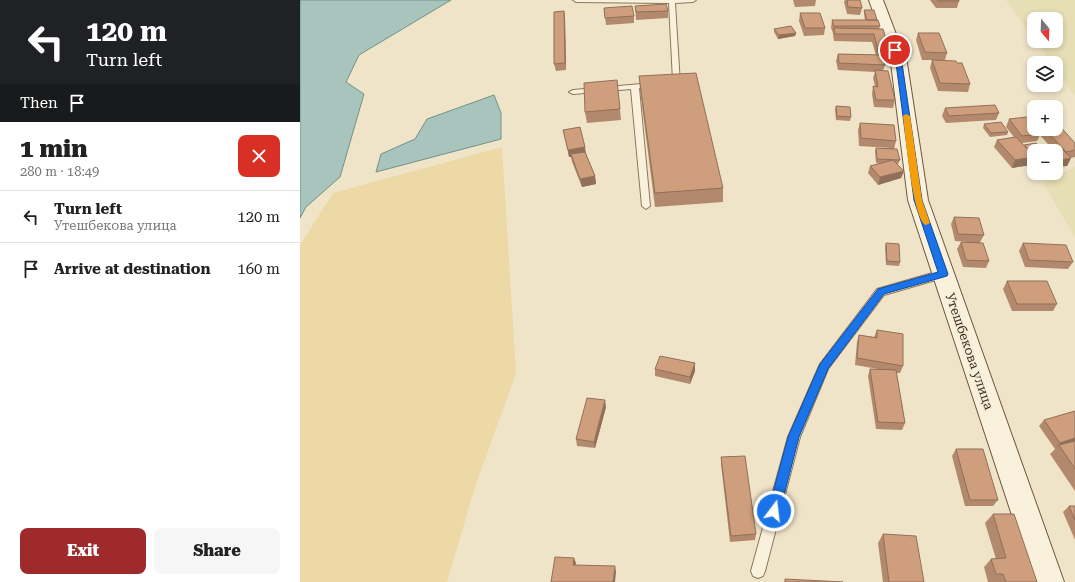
<!DOCTYPE html>
<meta charset="utf-8">
<style>
body{margin:0;font-family:"Roboto Serif",serif;background:#f6f6f6;color:#222;height:100vh;display:flex;flex-direction:column;font-size:15px;white-space:nowrap}
*{box-sizing:border-box;margin:0}
p{font-size:13px;color:#767676}
.icon{flex:none;width:22px;height:22px;fill:none;stroke:currentColor;stroke-width:2;stroke-linecap:round;stroke-linejoin:round}
.map{position:relative;flex:1;overflow:hidden}
.side{display:flex;flex-direction:column;background:#fff;width:300px}
.side>*{flex:none}
.banner{background:#202124;color:#fff;overflow:hidden}
.needle{width:26px;rotate:161deg}
.controls{position:absolute;left:727px;top:12px;display:grid;gap:8px}
.controls a{display:grid;place-items:center;width:36px;height:36px;border-radius:8px;background:#fff;box-shadow:0 2px 6px #0003;font-size:20px}
.pin{position:absolute;display:grid;place-items:center;width:34px;height:34px;color:#fff;margin:-17px;border:2px solid #fff;border-radius:50%;box-shadow:0 1px 4px #0007}
.me{position:absolute;width:44px;margin:-22px;rotate:15deg;stroke-linejoin:round;filter:drop-shadow(0 0 3px #0008)}
.turn{display:flex;align-items:center;gap:14px;height:84px;padding:0 20px;font-size:18px}
.turn .icon{width:52px;height:52px;stroke-width:2.5}
.turn b{display:block;font-size:28px;line-height:34px}
.then{display:flex;align-items:center;height:38px;padding:0 20px;background:#0003;gap:8px;font-size:15px}
.round{display:grid;place-items:center;flex:none;width:42px;height:42px;border-radius:8px;background:#f6f6f6}
.overview{display:flex;align-items:center;justify-content:space-between;height:68px;padding:0 20px}
h1{font-size:24px;font-weight:800;line-height:30px}
.button{display:flex;gap:8px;margin-top:auto;padding:8px 20px}
.button a{flex:1;height:46px;border-radius:8px;background:#9e2a2b;color:#fff;font-size:16px;font-weight:800;line-height:46px;text-align:center}
.button a+a{background:#f6f6f6;color:#222}
ul{padding:0;list-style:none}
li{display:flex;align-items:center;gap:12px;height:52px;padding:0 20px;border-top:1px solid #e0e0e0}
li div{flex:1}
li b{display:block;font-size:15px}
li em{font-style:normal}
main{display:flex;flex:1;min-height:0}
.map>svg:first-child{display:block}
.farmland{fill:#e6deb5}
.sand{fill:#ecd9a5}
.water{fill:#a9c4bc;stroke:#6f938a}
.lines{fill:none;stroke-linecap:round;stroke-linejoin:round}
.lane-casing{stroke:#8d765c;stroke-width:2}
.secondary-casing{stroke:#6f573f;stroke-width:2}
.lane{fill:#faf1dc;fill-rule:evenodd}
.secondary{fill:#faf1dc;fill-rule:evenodd}
.wall{fill:#b2896c}
.shaded-wall{fill:#916f58}
.building{fill:#cf9f7d;stroke:#916f58}
.route{fill:#1a73e8;stroke:#114b97}
.slow{fill:#f59e0b}
.labels{text-anchor:middle;stroke-width:4;stroke-linejoin:round;paint-order:stroke}
.street-label{font-size:13px;fill:#3d2e20;stroke:#f7eed8}
</style>
<main>
<section class="side">
<div class="banner">
<div class="turn"><svg class="icon" aria-label="left" viewBox="0 0 24 24"><path d="M17 20v-9H6M10 6l-5 5 5 5"/></svg><div><b>120 m</b>Turn left</div></div>
<div class="then">Then<svg class="icon" aria-label="arrive" viewBox="0 0 24 24"><path d="M6 21V4h12l-3 4 3 4H6"/></svg></div>
</div>
<div class="overview"><div><h1>1 min</h1><p>280 m · 18:49</p></div><a class="round" style="background:#d93025;color:#fff"><svg class="icon" aria-label="close" viewBox="0 0 24 24"><path d="M6 6l12 12M18 6L6 18"/></svg></a></div>
<ul>
<li><svg class="icon" aria-label="left" viewBox="0 0 24 24"><path d="M17 20v-9H6M10 6l-5 5 5 5"/></svg><div><b>Turn left</b><p>Утешбекова улица</p></div><em>120 m</em></li>
<li><svg class="icon" aria-label="arrive" viewBox="0 0 24 24"><path d="M6 21V4h12l-3 4 3 4H6"/></svg><div><b>Arrive at destination</b></div><em>160 m</em></li>
</ul>
<div class="button"><a>Exit</a><a>Share</a></div>
</section>
<div class="map">
<svg width="775" height="582" viewBox="0 0 775 582">
<rect width="100%" height="100%" fill="#f0e4c8"/>
<path class="farmland" d="M706,0H775V96L756,70V63H751L736,41H756V19H734V39Z
M775,167V237L743,183Z"/>
<path class="sand" d="M202,147L216,373L175,487L147,582H0V245L33,193Z"/>
<path class="water" d="M0,0H151L59,55L46,82L64,94L40,177L6,207L0,218Z
M194,95L201,113V139L76,172L81,154L115,139L127,119Z"/>
<g class="lines">
<g class="lane-casing">
<path id="lane" d="M273,0H396L393,2L375,3L380,84L373,85L369,83L373,81L369,3L276,2Z
M353,83L357,85L356,87L339,88L350,206L346,209L342,206L331,89L273,94L269,92L273,90Z
M643,270L646,271L648,274L646,277L584,295L528,369L500,437L465,571L463,576L458,578L453,576L451,571L488,437L520,364L577,289Z"/>
</g>
<g class="secondary-casing">
<path id="secondary" d="M569,0H583L607,63L628,200L764,582H734L608,200L591,63Z"/>
</g>
<use href="#lane" class="lane"/>
<use href="#secondary" class="secondary"/>
</g>
<path class="wall" d="M493,0H516L515,6L495,7Z
M545,0H560L562,8L560,15L547,14L544,2Z
M630,0H659V1L657,8H636Z
M335,6L368,11V18L336,20Z
M304,8L334,16V23L306,25Z
M564,10L580,26L579,29L590,51L588,59H583L585,65L583,71L595,100L593,108L574,107L572,94L573,86H575L573,78L575,72L538,70L536,61L538,54L576,55L572,42L534,41L533,35V33L531,28L532,20H565L564,14Z
M264,11L265,18L266,70L256,71L254,64Z
M500,13L525,28L524,35L504,36L499,21Z
M474,29L496,33L495,36L478,39L474,32Z
M618,33L647,53L645,60H622L616,40Z
M632,60L657,63L670,84L668,92L638,91L630,68Z
M339,76L423,188V202L355,207L340,90Z
M317,80L321,120L287,123L285,112Z
M536,106L551,117L550,121L536,120L535,110Z
M645,108L699,113L696,120L646,123L642,116Z
M709,119L739,131L740,129H756L775,143V157L771,158L767,166L740,135L737,141L722,143L724,146V145L734,151V166L731,163V165L712,168L694,147L697,140L714,137L706,127Z
M560,123L596,141L594,149L600,160L598,164H597L604,171L601,178L578,185L568,173L570,166L581,163H576L575,151L576,148H591L559,146L558,130Z
M684,124L708,132L707,135L690,137L683,128Z
M263,130L286,154L295,176L296,184L282,187L272,162L271,157H269Z
M654,217L684,235L680,242L689,261L686,268L663,267L657,249L661,242H669L655,241L651,224Z
M586,243L600,262L599,266L586,265L585,247Z
M723,243L773,262L768,269L725,267L719,251Z
M707,281L757,304L753,311H712L703,289Z
M577,330L603,366L600,373H596L605,423L602,430L576,429L568,376L570,369H578L555,365L557,342L559,335L574,337Z
M355,369L395,371L390,384L355,376Z
M306,407L295,448L277,446L276,439Z
M775,411V491L750,454L755,449L739,426L744,420Z
M656,449L698,500L693,506H665L652,456Z
M421,457L456,534L455,540L430,542L421,464Z
M769,506H775V540L763,512Z
M693,514L737,582H688L684,567L691,559H696L685,523Z
M583,534L624,582H583L578,543Z"/>
<path class="shaded-wall" d="M264,11L265,18L266,70L265,63Z
M496,33L495,36L478,39L479,35Z
M285,147L286,154H271V157H269L268,150Z
M734,157L731,165L712,168L715,160Z
M771,158L767,166L756,167V161Z
M604,171L601,178L578,185L580,177Z
M295,176L296,184L282,187L280,179Z
M395,363V371L390,384V377Z
M305,400L306,407L295,448L294,442Z
M775,438V443L759,445L755,449L760,443Z
M274,558L276,563L275,571L273,565Z
M315,566L316,572L315,582H313Z"/>
<path class="building" d="M547,0H560L562,8L548,7Z
M637,0H659V1H638Z
M366,4L368,11L336,12L335,6Z
M332,6L334,16L305,18L304,8Z
M564,10H574L577,20H567Z
M264,11L265,63L254,64V12Z
M500,13H520L525,28H505Z
M532,20H578L580,26H534Z
M491,26L496,33L479,35L474,29Z
M534,28L583,29L590,51H578L574,34H535Z
M618,33H639L647,53L625,52Z
M538,54L583,55L585,65L539,63Z
M632,60L656,61L657,63H662L670,84L640,83Z
M575,70L588,71L595,100H576L573,86L578,87Z
M396,73L423,188L355,193L339,76Z
M317,80L320,109L285,112L284,83Z
M695,105L699,113L649,116L645,108Z
M536,106L550,107L551,117L537,116Z
M727,117L734,125V129H737L741,134L722,136L709,119Z
M701,122L708,132L691,133L684,124Z
M560,123L594,125L596,141L561,138Z
M756,123H757L775,143V150L766,152L745,129H756Z
M280,127L285,147L268,150L263,130Z
M716,137L734,156V157L715,160L697,140Z
M736,143L744,151H734V155L724,145Z
M576,148L597,149L600,160L577,159Z
M763,150L771,158L756,161V151Z
M285,152L295,176L280,179L271,154Z
M593,160L604,171L580,177L570,166Z
M654,217L679,218L684,235L658,234Z
M661,242L683,243L689,261L666,260Z
M586,243L599,244L600,262L587,261Z
M723,243L766,245L773,262L729,260Z
M707,281H747L757,304H717Z
M577,330L603,334V366L557,358L559,335L577,338Z
M360,356L395,363L390,377L355,369Z
M570,369L596,370L605,423L578,422Z
M287,398L305,400L294,442L276,439Z
M775,411V438L760,443L744,420Z
M775,441V469L759,445Z
M656,449H683L698,500H670Z
M445,456L456,534L431,536L421,457Z
M769,506H775V520Z
M693,514H714L737,582H706L703,574H696L691,559L706,558Z
M583,534L616,536L624,582H589Z
M255,557L274,558L273,565L315,566L313,582H251Z
M485,579L543,582H485Z"/>
<path class="route" d="M592,49H597L602,63L622,200L648,274L647,276L584,294L528,369L499,437L480,511L478,515L474,517L470,515L468,511L488,437L520,364L578,289L638,272L614,200L596,63L591,50Z"/>
<path class="slow" d="M606,114L610,116L622,200L630,223L626,225C613,221 605,132 603,116Z"/>
<g class="labels">
<g class="street-label">
<text transform="translate(670 351) rotate(71)" y="5">Утешбекова улица</text>
</g>
</g>
</svg>
<div class="controls">
<a><svg class="needle" viewBox="-14 -14 28 28"><path d="M0-13l5 13h-10z" fill="#e53935"/><path d="M0 13l5-13h-10z" fill="#767676"/></svg></a>
<a><svg class="icon" aria-label="layers" viewBox="0 0 24 24"><path d="M12 4l9 5-9 5-9-5zM3 14l9 5 9-5"/></svg></a>
<a>+</a>
<a>−</a>
</div>
<div class="pin" style="left:595px;top:50px;background:#d93025"><svg class="icon" aria-label="arrive" viewBox="0 0 24 24"><path d="M6 21V4h12l-3 4 3 4H6"/></svg></div>
<svg class="me" style="left:474px;top:511px" viewBox="-20 -20 40 40"><circle r="17" fill="#1a73e8" stroke="#fff" stroke-width="3"/><path d="M0-11L8 9 0 5-8 9z" fill="#fff"/></svg>
</div>
</main>
